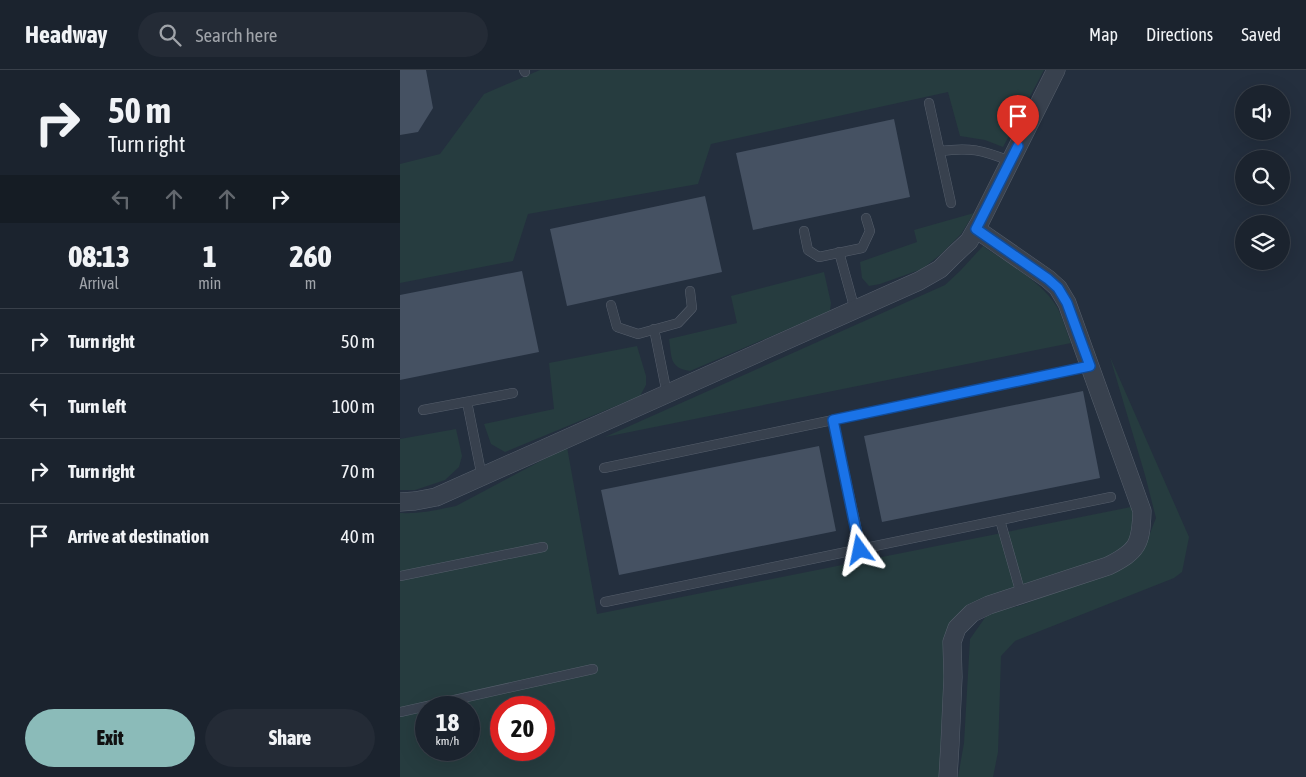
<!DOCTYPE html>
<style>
body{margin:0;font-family:"Asap Condensed",sans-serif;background:#242b36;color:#f1f3f6;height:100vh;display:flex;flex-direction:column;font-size:19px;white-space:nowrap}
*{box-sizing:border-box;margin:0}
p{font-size:16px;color:#a0a4aa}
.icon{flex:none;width:28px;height:28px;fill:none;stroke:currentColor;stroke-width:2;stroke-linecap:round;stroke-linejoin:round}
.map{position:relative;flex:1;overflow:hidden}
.drawer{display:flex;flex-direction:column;background:#1b232e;width:400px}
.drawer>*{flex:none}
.banner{background:#1b232e;color:#f1f3f6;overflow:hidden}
.tools{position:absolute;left:835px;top:15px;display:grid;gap:10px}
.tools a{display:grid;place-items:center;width:55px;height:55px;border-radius:50%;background:#1b232e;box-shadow:0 5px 20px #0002,0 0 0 1px #39404a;font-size:25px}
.speed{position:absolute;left:15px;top:626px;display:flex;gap:10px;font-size:25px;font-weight:700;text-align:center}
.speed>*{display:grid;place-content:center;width:65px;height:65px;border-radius:50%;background:#1b232e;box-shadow:0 5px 20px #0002,0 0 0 1px #39404a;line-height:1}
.speed small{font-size:12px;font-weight:400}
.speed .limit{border:8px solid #d22;background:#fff;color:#111}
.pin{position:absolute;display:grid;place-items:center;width:42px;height:42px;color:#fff;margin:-51px -21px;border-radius:50% 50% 50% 0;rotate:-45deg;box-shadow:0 0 5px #0007}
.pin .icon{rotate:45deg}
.me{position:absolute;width:55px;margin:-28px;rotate:348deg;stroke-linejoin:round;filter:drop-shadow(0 0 4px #0008)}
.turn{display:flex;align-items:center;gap:18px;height:105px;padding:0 25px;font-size:22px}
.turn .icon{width:65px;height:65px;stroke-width:2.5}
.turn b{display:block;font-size:35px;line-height:42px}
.lanes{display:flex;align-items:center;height:48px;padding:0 25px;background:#0003;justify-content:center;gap:25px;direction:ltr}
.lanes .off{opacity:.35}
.eta{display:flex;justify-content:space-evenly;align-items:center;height:85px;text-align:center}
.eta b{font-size:30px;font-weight:800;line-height:35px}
.primary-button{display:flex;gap:10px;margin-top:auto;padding:10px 25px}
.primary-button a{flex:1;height:58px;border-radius:30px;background:#8bbbb9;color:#111;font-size:20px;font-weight:800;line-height:58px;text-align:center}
.primary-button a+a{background:#242b36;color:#f1f3f6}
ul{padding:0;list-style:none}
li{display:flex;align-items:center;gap:15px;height:65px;padding:0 25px;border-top:1px solid #39404a}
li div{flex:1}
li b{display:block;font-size:19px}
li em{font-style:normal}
header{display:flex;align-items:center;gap:30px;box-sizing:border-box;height:70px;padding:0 25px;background:#1b232e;border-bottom:1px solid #39404a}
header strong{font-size:24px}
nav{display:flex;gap:28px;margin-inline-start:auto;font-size:18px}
.search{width:350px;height:45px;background:#242b36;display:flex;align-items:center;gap:12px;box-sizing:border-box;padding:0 18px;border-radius:28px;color:#a0a4aa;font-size:19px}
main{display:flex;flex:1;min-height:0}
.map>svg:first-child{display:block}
.green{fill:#263c3f;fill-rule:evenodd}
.building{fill:#455162}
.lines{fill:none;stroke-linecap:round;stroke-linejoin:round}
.lane-casing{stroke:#565f6c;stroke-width:10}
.street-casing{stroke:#565f6c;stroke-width:19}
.lane{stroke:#38414e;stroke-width:9}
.street{stroke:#38414e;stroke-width:18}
.route-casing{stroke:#114b97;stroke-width:12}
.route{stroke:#1a73e8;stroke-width:9}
</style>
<header>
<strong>Headway</strong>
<div class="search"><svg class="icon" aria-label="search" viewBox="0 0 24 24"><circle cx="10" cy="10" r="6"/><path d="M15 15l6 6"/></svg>Search here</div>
<nav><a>Map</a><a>Directions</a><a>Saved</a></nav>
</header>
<main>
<section class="drawer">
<div class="banner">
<div class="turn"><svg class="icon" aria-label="right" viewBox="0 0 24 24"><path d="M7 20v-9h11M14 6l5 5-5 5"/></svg><div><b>50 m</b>Turn right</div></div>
<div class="lanes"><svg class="icon off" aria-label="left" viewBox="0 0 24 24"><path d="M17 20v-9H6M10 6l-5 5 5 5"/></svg><svg class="icon off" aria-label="ahead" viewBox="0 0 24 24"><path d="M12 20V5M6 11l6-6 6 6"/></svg><svg class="icon off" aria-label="ahead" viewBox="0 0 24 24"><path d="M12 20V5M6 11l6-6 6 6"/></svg><svg class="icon" aria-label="right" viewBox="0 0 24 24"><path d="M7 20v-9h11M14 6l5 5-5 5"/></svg></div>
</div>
<div class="eta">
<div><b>08:13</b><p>Arrival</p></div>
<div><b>1</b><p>min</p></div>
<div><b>260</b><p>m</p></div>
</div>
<ul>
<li><svg class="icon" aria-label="right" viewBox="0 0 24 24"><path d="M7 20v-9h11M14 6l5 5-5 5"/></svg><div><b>Turn right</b></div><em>50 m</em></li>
<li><svg class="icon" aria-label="left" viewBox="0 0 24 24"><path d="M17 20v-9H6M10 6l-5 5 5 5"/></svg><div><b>Turn left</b></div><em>100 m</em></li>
<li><svg class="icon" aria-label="right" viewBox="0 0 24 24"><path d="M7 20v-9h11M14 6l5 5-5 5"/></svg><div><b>Turn right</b></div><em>70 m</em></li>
<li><svg class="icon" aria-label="arrive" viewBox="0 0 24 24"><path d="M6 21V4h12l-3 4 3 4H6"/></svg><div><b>Arrive at destination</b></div><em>40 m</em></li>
</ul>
<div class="primary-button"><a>Exit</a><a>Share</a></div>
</section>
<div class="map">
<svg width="906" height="707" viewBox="0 0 906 707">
<rect width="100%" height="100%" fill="#242f3e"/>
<path class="green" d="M140,0H644L603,77L585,70L560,66L548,22L311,74L298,114L128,144L113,191L0,213V94L40,84L84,24Z
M574,143L561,164L540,185L522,199L480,214L469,216L462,208L460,192L517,172L514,160Z
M583,176C606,192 642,212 657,237C663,248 666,261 671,273L205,367L545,215L560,201Z
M424,202L431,233L430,241L290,301C269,298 272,287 269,269L337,253L331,226Z
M237,276L246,306V315L240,326L105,382L91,374L84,354L154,339L149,293Z
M710,287L789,467L782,502L774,508L615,571L601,586L598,682L593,707H558L564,673L570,569L589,542L619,536L730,494L745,476L756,448L745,405Z
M56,359L62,386L59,397L45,410L15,420H0V369Z
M167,377L197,544L736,436L732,474L716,485L553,555L542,707H0V443C19,444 37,440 56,436ZM26,638H69V680H26ZM101,638H144V680H101Z"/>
<path class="building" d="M0,0H26L33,38L18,62L0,65Z
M494,49L510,127L353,160L336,83Z
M305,126L322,202L167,236L150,159Z
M122,201L139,282L0,310V225Z
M683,321L700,408L482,452L464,366Z
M419,376L436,461L219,505L201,420Z"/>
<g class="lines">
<g class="lane-casing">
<path id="lane" d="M124,0L125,2
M529,33L551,133
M540,81C570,77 582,80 610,91
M404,161L408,180L419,187L462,178L470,161L466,148
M439,182L455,240
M211,235L217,257L238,264L278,253L292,238L290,221
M254,259L267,324
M67,332L82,407
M23,340L113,323
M433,350L461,479
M204,398L690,296
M600,450L621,524
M0,506L143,477
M205,532L711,427
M0,642L193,599"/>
</g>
<g class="street-casing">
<path id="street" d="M0,432L15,431L36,427L519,211L540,199L554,185L569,171L580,152L656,0
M548,707L550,674L553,607L552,572L557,558L572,543L589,535L708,496C738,481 741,474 742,441L667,233L658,218L648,209L576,159"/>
</g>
<use href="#lane" class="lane"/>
<use href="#street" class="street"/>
</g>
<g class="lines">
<g class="route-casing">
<path id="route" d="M460,480L433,350L690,296L667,233L658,218L648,209L576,159L618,76"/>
</g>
<use href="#route" class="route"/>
</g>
</svg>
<div class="tools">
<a><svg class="icon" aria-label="sound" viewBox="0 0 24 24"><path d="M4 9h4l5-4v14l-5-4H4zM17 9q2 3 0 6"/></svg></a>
<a><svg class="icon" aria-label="search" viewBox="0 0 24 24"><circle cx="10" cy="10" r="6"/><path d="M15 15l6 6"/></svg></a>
<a><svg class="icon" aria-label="layers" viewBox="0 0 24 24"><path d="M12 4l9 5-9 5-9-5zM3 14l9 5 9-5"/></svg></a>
</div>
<div class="speed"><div>18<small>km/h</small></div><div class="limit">20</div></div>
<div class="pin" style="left:618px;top:76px;background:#d93025"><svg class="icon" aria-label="arrive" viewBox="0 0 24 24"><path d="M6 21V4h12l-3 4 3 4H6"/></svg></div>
<svg class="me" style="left:460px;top:480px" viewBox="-20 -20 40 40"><path d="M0-17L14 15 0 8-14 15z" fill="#1a73e8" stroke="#fff" stroke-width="4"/></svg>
</div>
</main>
